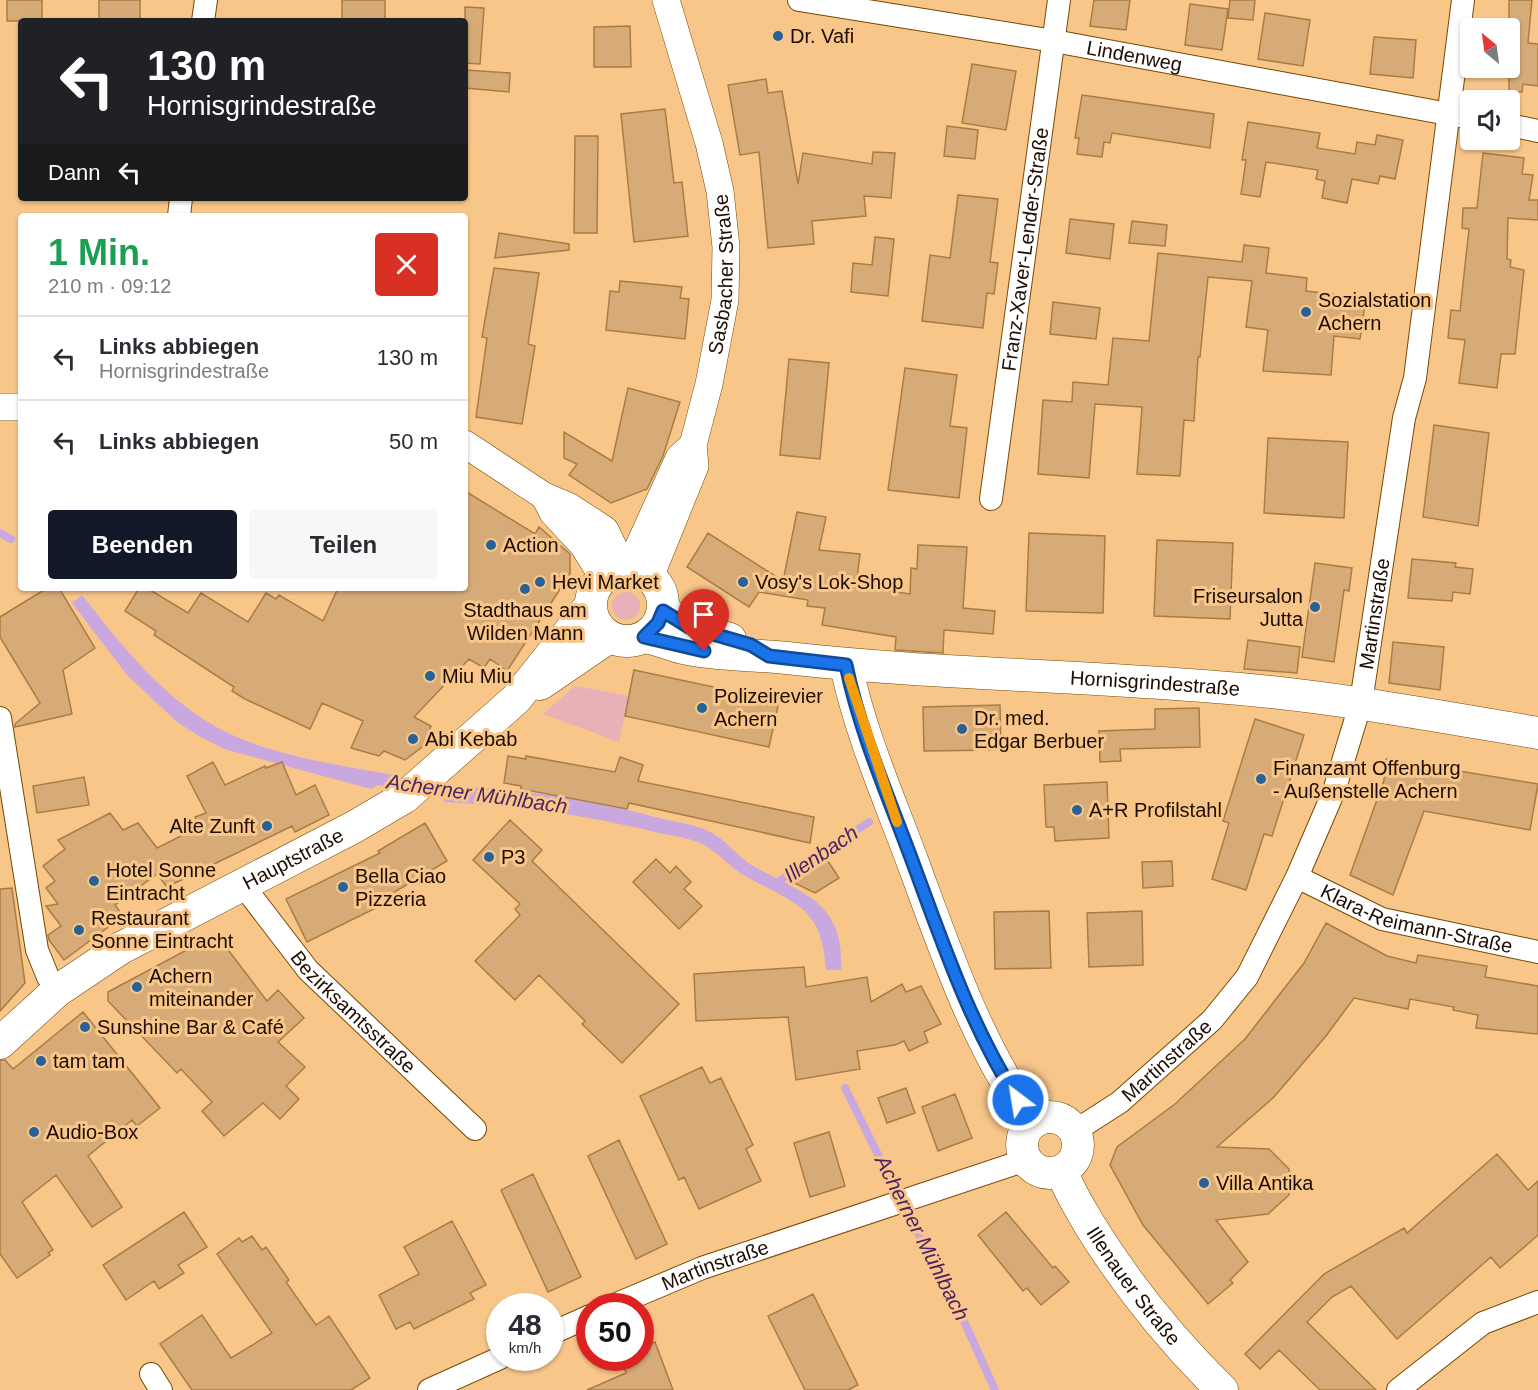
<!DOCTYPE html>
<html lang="de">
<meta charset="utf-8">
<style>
body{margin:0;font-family:Helvetica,sans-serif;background:#f7f7f7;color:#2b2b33;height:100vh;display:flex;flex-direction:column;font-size:22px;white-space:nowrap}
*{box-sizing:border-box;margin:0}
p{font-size:20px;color:#7c7c81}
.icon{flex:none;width:33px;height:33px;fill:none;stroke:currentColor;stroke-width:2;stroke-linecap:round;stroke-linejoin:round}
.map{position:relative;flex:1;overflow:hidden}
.side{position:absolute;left:18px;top:213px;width:450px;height:378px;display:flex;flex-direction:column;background:#fff;border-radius:6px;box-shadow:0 2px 4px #0004}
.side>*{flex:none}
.guide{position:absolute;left:18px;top:18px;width:450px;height:183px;border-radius:6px;box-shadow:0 2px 4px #0004;background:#202124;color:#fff;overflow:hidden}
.needle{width:39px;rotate:331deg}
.buttons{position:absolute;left:1460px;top:18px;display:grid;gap:12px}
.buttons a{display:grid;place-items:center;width:60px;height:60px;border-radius:6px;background:#fff;box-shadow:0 2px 4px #0004;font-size:30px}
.speed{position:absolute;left:486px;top:1293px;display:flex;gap:12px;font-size:30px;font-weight:700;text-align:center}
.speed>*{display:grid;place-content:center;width:78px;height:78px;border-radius:50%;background:#fff;box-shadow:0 2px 4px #0004;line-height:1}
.speed small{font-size:15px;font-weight:400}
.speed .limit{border:9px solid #d22;background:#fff;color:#111}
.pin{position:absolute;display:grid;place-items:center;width:51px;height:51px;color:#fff;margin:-62px -26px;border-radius:50% 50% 50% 0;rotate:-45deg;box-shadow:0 0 6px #0007}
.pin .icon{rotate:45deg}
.me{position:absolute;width:66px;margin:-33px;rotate:329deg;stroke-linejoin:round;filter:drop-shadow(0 0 4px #0008)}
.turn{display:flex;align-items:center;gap:21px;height:126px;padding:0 30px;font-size:27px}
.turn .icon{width:78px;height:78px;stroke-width:2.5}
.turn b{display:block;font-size:42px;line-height:51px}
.then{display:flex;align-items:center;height:57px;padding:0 30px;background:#0003;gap:12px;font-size:22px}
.round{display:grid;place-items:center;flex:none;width:63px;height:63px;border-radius:6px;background:#f7f7f7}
.head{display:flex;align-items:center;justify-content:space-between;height:102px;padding:0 30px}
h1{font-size:36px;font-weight:600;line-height:45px;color:#1e9e55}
.action{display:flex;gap:12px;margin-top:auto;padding:12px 30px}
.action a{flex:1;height:69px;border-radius:6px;background:#111827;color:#fff;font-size:24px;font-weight:600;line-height:69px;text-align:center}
.action a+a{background:#f7f7f7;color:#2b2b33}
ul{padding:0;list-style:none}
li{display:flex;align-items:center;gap:18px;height:84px;padding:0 30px;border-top:2px solid #e1e1e2}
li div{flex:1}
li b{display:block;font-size:22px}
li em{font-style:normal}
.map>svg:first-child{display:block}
.green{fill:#e7b1b7}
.water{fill:#c8a8df}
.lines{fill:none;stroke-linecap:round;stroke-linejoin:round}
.stream{stroke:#c8a8df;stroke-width:8}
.building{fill:#d6ab78;stroke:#ab7c42;stroke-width:1.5}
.minor-casing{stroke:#754901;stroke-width:24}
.tertiary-casing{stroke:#754901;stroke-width:28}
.secondary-casing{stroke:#754901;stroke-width:33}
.minor{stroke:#fff;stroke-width:22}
.tertiary{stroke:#fff;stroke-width:27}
.secondary{stroke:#fff;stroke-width:32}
.route-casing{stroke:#114b97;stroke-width:15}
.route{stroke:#1a73e8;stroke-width:10}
.slow{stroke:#f59e0b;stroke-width:10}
.poi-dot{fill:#276198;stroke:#f9c68a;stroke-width:2}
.labels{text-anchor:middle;stroke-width:6;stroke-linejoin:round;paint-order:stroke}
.poi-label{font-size:20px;fill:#1e0d00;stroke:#f9c68a;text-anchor:start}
.street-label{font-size:20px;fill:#1e0d00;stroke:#f9c68a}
.water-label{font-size:21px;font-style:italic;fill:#4c2364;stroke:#f9c68a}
</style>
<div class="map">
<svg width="1538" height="1390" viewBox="0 0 1538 1390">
<rect width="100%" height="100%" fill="#f9c68a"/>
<path class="green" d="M612 606a14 14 0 1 1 28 0a14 14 0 1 1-28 0Z
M575,686L629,696L619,742L543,714Z"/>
<path class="water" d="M82,595C123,647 168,705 230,734C280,757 339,765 393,775L371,789L224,749L199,736L177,722L127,675L72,603Z
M456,786C528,790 590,799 659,818C675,822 694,824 708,831C725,838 738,858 755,867C805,894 845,904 841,970H826C822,907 797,905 747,877C731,869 719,853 704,845C690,837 670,836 655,832C582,814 519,806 444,802L443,799Z"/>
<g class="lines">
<path class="stream" d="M0,533L11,539
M374,780L403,787
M427,791L456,795
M773,885L869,822
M845,1088L905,1209L958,1308L995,1390"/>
</g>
<path class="building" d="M7,0H42V21H7Z
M99,0H140V21H99Z
M342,0H385V21H342Z
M1094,0H1130L1126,30L1090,26Z
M1230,0H1255L1253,20L1228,18Z
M1509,0H1532L1528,43L1538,44V86L1523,84L1522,92H1509Z
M1190,4L1228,9L1222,50L1185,45Z
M465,7L484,8L480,64L465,63Z
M1265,13L1310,20L1303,66L1258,59Z
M630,26L631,67H594V27Z
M1374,37L1416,40L1413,78L1370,74Z
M972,64L1016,71L1006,130L962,123Z
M465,70L510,73L509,92L465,88Z
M766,79L768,93L782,91L798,184L803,153L872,164L873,152L895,153L891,198L864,196L866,216L812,221L814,244L768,248L759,152L740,155L728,85Z
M1082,95L1214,114L1210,148L1112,133L1110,143L1104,142L1102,157L1077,154L1079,138H1075Z
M665,109L674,183L682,182L688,236L634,242L621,114Z
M1248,122L1320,133L1317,148L1355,154L1357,142L1375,145L1377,135L1403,140L1395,179L1380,176L1378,184L1352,179L1347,203L1322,198L1325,181L1316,179L1318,170L1266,162L1260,197L1241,194L1246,160H1242Z
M947,126L978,130L975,159L944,156Z
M575,136H598L597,233H574Z
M1483,153L1524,158L1522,174L1533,175L1529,200H1538V220L1508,218L1507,259L1511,260L1510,267L1524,270L1515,354H1501L1497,388L1459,383L1465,340L1448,338L1451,310L1460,311L1469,229L1462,228L1463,208H1477Z
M958,195L998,199L990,262L998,263L994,294L987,293L983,328L922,321L930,255L950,258Z
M1070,219L1114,224L1110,259L1066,253Z
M1132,221L1167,225L1165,246L1129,243Z
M499,233L569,244V250L495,258Z
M875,237L894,239L888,296L851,292L853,263L872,265Z
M1244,245L1269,248L1266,273L1307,278L1306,291L1366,298L1360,339L1334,336L1331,375L1263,371L1268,330L1246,327L1252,281L1208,277L1200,357H1198L1194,421L1184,420L1180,476L1137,474L1142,407L1095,404L1089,478L1038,474L1043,400L1072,402L1073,382L1108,385L1113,338L1149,341L1158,253L1242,262Z
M494,268L539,273L528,344L535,346L522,424L476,417L487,338L482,337Z
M620,281L682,287L680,298L689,299L685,339L606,330L610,291L619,292Z
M1053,302L1100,308L1096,339L1050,334Z
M789,359L829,363L820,459L780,455Z
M905,368L957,375L950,426L967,428L959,498L888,490Z
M628,388L680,402L663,456L647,489L611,503L569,475L577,464L564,458V432L612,461Z
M1434,425L1489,433L1478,526L1423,517Z
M1268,438L1348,442L1344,518L1264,513Z
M465,491L535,534L539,527L570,554V574L507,671L490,659L484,668L469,659L414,717L431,726L422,747L405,760L384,751L379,756L351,748L363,721L322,703L310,729L245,699L232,691L234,687L154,635L156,631L125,611L139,588H147L188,613L201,593L248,622L266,593L276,599L279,595L323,621L338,588H465Z
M797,512L826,517L819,550L860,554L856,586L910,594L911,568L917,569L918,545L967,547L963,608L995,611L993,634L944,630L943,653L895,650L896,637L822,625L825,608L807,606L808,600L759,592L749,607L687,567L708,533L783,581Z
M1029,533L1105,536L1103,613L1026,611Z
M1157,540L1233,543L1230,619L1154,616Z
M1412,559L1456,563L1455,567L1473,569L1470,594L1453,592L1452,601L1408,598Z
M1315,563L1352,568L1349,591L1344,590L1334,662L1302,657Z
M47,588H59L95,648L63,670L72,714L15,727V724L40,703L0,637V617Z
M1248,640L1300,647L1297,673L1244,669Z
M1393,642L1444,647L1440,690L1389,683Z
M634,670L779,701L769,747L625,716Z
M1000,705L1001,750L924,751L923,707Z
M1199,708L1200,747L1120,749L1121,761L1100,762L1099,731L1155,729V709Z
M1255,719L1304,735L1272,836L1264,834L1246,890L1212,879L1229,823L1223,821Z
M508,756L526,759V756L615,772L620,757L643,765L638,781L814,817L810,843L629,803L627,809L521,789V786L504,783Z
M1386,759L1538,784L1530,830L1424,811L1393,895L1350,875L1384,780Z
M213,762L225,785L265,766L266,768L282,762L296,795L315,785L329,815L295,832L292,826L167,887L157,874L115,905L123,916L64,960L49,940L48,935L61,926L46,906L58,904L46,888L55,881L43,866L65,849L58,840L110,813L123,830L138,823L157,848L199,827L195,817L206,813L187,776Z
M84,777L89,805L37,813L33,786Z
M1107,782L1109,838L1055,841L1054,827H1046L1044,785Z
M510,820L542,850L532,861L679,1004L622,1063L582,1024L585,1021L539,975L515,1000L475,961L520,915L515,909L520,904L473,860Z
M425,823L447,861L374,904L376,908L307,942L286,899L380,853L378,851Z
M824,855L839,878L815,893L786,879Z
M656,859L670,873L676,866L691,882L684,889L702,906L679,929L633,882Z
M1172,861L1173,886L1143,888L1142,862Z
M12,888L25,983L0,1011V889Z
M1049,911L1051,968L995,969L994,912Z
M1142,911L1143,965L1089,967L1087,913Z
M1326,923L1387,956L1416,963L1418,955L1487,966L1485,977L1538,986V1034L1476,1028L1478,1015L1453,1010L1454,1007L1410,999L1408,1009L1354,998L1326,1036L1274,1097L1217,1147L1269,1149L1289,1169V1195L1268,1214L1216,1220L1248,1262L1230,1280L1233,1283L1208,1304L1143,1225L1110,1165L1117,1147L1175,1104L1245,1039L1304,963Z
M220,932L229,951L267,1001L278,990L304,1018L278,1042L305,1067L286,1086L299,1099L280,1119L263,1103L224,1136L202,1111L212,1102L181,1069L177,1073L108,1001V992Z
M804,967L806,987L867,977L871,1002L902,984L906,992L921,986L941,1024L924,1032L928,1042L909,1051L904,1041L895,1045L857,1051L860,1069L796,1080L788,1017L696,1021L694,974Z
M83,1012L160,1108L137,1126L132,1120L88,1156L122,1207L92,1227L56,1175L22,1202L53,1250L48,1253L50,1255L17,1278L0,1254V1060H5L13,1069Z
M702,1067L710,1083L721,1078L753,1145L746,1149L761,1181L699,1209L684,1177L679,1180L640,1096Z
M906,1088L915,1113L887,1123L878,1098Z
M955,1094L972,1138L938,1151L922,1107Z
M829,1132L845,1186L810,1197L794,1143Z
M619,1140L667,1244L636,1259L588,1156Z
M1497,1154L1528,1190L1538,1181V1235L1500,1268L1491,1257L1397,1339L1351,1286L1332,1297L1307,1322L1376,1390H1320L1279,1350L1260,1369L1245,1354L1324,1274L1404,1228L1407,1233Z
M533,1174L581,1277L548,1292L501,1190Z
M184,1212L207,1247L178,1265L184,1273L159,1289L154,1281L126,1300L103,1265Z
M1006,1212L1053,1268L1055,1266L1069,1282L1041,1305L1027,1288L1023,1291L978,1235Z
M452,1221L486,1285L470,1293L474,1299L414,1329L410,1322L396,1329L379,1295L419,1274L404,1247Z
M252,1236L262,1250L266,1247L289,1280L286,1282L316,1325L329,1316L370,1378L351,1390H192L160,1344L202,1315L231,1358L272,1333L217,1254L239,1238L242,1242Z
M813,1294L858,1385L848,1390H805L768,1316Z
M655,1342L673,1390H587L626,1373L620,1358H640V1347Z"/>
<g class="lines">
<g class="minor-casing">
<g id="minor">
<path id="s1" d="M799,0L1054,41L1470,118"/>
<path d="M203,21L206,0"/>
<path d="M1509,125L1538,131"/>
<path d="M179,216L181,198"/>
<path id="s2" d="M991,499L1059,0"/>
<path d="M0,718L37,950L48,977L57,991"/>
<path id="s3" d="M1297,877L1382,919L1538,952"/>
<path id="s4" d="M242,884L308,970L475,1129"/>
<path id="s5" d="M1075,1131L1120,1102L1212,1020L1247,977L1297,877L1334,791L1361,702L1404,418L1415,378L1463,0"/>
<path id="s6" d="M612,1306L702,1268L1026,1160"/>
<path d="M550,1334L590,1316"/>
<path d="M151,1374L161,1390"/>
<path d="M429,1390L500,1358"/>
<path d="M1398,1390L1483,1323L1538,1302"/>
</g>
</g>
<g class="tertiary-casing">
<g id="tertiary">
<path d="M0,407H21"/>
<path d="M465,444L544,496L570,507L605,530L624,569"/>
<path d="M545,497L553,513L583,545L603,577"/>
<path d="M629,568L679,458L693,445"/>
<path id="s7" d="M650,577L695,466L693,445L709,384L725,300L726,247L720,191L709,143L666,0"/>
</g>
</g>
<g class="secondary-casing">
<g id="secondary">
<circle cx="627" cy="605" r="36"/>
<path d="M663,611L689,627L730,639"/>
<path id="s8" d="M644,637C658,639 670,645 683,648C717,656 752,654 787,658C929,674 1073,675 1216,687C1324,695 1431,715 1538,733"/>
<path d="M846,665C860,733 889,798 913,863C946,952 977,1045 1033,1123"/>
<path d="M540,684L609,637"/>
<path id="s9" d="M0,1043L57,991L121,948L354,827L405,797L516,699L590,606"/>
<circle cx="1050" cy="1145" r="28"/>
<path id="s10" d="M1062,1171C1068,1190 1079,1206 1089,1224C1126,1284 1171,1340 1222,1390"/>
</g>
</g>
<use href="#minor" class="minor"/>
<use href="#tertiary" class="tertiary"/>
<use href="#secondary" class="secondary"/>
</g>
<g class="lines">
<g class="route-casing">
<path id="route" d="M704,651L644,637L658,623L663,611L689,627L751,645L769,656L846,665C860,733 889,798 913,863C943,944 971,1027 1018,1100"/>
</g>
<use href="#route" class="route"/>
<path class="slow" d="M849,678L897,822"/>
</g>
<g class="poi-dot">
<circle cx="778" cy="36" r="6"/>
<circle cx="1306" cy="312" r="6"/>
<circle cx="491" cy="545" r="6"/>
<circle cx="540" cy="582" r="6"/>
<circle cx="743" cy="582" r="6"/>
<circle cx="525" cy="589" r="6"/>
<circle cx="1315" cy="607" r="6"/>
<circle cx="430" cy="676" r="6"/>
<circle cx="702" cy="708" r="6"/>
<circle cx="962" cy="729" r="6"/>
<circle cx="413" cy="739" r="6"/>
<circle cx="1261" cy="779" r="6"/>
<circle cx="1077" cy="810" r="6"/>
<circle cx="267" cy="826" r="6"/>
<circle cx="489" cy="857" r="6"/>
<circle cx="94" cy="881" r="6"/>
<circle cx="343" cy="887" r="6"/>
<circle cx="79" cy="930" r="6"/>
<circle cx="137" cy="987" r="6"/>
<circle cx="85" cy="1027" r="6"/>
<circle cx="41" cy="1061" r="6"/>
<circle cx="34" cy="1132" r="6"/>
<circle cx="1204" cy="1183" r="6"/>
</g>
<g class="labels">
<g class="poi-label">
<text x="790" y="43">Dr. Vafi</text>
<text x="1318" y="307">Sozialstation<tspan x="1318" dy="23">Achern</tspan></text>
<text x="503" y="552">Action</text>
<text x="552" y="589">Hevi Market</text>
<text x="755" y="589">Vosy's Lok-Shop</text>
<text x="1303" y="603" text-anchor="end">Friseursalon<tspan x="1303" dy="23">Jutta</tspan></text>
<text x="525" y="617" text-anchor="middle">Stadthaus am<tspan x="525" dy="23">Wilden Mann</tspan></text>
<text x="442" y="683">Miu Miu</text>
<text x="714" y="703">Polizeirevier<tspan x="714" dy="23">Achern</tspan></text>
<text x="974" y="725">Dr. med.<tspan x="974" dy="23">Edgar Berbuer</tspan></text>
<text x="425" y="746">Abi Kebab</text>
<text x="1273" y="775">Finanzamt Offenburg<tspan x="1273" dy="23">- Außenstelle Achern</tspan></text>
<text x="1089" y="817">A+R Profilstahl</text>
<text x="255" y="833" text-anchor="end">Alte Zunft</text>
<text x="501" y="864">P3</text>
<text x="106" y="877">Hotel Sonne<tspan x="106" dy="23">Eintracht</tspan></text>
<text x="355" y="883">Bella Ciao<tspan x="355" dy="23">Pizzeria</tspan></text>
<text x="91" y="925">Restaurant<tspan x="91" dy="23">Sonne Eintracht</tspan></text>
<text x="149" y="983">Achern<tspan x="149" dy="23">miteinander</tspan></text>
<text x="97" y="1034">Sunshine Bar &amp; Café</text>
<text x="53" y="1068">tam tam</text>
<text x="46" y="1139">Audio-Box</text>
<text x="1216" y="1190">Villa Antika</text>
</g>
<g class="street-label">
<text dy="7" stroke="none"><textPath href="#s1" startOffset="340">Lindenweg</textPath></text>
<text dy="7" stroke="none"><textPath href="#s2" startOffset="252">Franz-Xaver-Lender-Straße</textPath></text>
<text dy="7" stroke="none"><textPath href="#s7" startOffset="315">Sasbacher Straße</textPath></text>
<text dy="7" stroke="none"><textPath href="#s5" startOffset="620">Martinstraße</textPath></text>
<text dy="7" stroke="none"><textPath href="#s8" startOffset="514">Hornisgrindestraße</textPath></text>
<text dy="7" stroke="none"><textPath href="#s9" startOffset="348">Hauptstraße</textPath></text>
<text dy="7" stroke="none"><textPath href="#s3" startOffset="128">Klara-Reimann-Straße</textPath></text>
<text dy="7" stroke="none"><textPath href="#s4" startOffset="170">Bezirksamtsstraße</textPath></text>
<text dy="7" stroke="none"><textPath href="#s5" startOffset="116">Martinstraße</textPath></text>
<text dy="7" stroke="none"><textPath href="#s6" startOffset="111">Martinstraße</textPath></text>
<text dy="7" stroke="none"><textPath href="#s10" startOffset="136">Illenauer Straße</textPath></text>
</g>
<g class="water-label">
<text transform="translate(477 794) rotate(8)" y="7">Acherner Mühlbach</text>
<text transform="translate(821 854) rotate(-34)" y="7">Illenbach</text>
<text transform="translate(922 1238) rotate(63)" y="7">Acherner Mühlbach</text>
</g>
</g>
</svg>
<div class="buttons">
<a><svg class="needle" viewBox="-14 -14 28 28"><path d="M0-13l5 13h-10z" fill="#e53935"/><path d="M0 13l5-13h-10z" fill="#7c7c81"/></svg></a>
<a><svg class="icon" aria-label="sound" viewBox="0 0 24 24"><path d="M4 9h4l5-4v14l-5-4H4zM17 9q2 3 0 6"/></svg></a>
</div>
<div class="speed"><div>48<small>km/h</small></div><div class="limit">50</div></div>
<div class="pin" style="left:704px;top:651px;background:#d93025"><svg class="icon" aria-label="arrive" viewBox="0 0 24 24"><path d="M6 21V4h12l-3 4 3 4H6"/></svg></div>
<svg class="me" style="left:1018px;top:1100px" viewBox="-20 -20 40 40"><circle r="17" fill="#1a73e8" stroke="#fff" stroke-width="3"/><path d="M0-11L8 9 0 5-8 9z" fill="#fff"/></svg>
<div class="guide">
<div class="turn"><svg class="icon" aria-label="left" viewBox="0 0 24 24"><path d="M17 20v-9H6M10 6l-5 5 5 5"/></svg><div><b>130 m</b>Hornisgrindestraße</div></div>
<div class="then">Dann<svg class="icon" aria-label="left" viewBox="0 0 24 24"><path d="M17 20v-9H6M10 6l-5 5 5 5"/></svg></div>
</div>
<section class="side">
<div class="head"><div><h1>1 Min.</h1><p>210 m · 09:12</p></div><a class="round" style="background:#d93025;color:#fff"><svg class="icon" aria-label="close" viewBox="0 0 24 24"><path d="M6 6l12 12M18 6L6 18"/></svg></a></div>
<ul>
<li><svg class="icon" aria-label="left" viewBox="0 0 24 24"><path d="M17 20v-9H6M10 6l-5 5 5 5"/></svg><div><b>Links abbiegen</b><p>Hornisgrindestraße</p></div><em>130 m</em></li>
<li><svg class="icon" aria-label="left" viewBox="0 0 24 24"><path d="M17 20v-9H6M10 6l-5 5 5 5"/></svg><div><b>Links abbiegen</b></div><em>50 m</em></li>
</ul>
<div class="action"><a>Beenden</a><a>Teilen</a></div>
</section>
</div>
